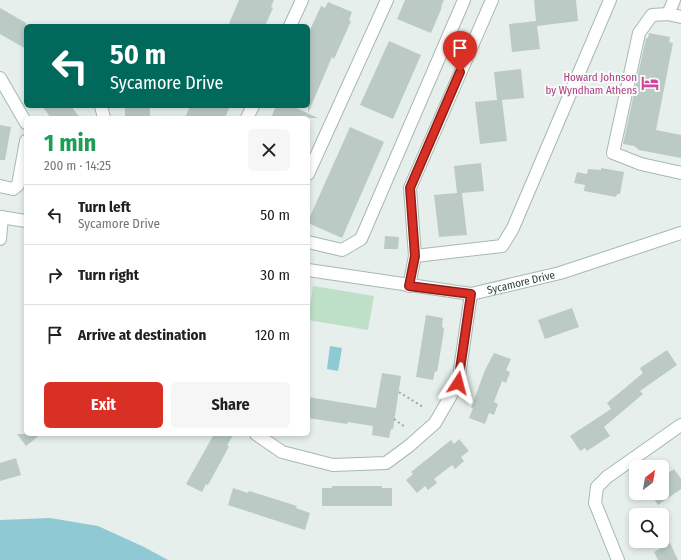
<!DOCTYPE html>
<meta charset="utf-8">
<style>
body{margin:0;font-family:"Fira Sans Condensed",sans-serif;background:#f6f6f6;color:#202124;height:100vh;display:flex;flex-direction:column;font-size:15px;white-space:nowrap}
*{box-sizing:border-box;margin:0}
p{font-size:13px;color:#757577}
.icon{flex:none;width:22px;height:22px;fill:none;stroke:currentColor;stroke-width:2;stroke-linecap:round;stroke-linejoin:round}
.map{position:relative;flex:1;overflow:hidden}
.details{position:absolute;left:24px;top:116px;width:286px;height:320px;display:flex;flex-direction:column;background:#fff;border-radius:6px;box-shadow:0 2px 6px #0003}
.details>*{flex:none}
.top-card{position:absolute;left:24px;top:24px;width:286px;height:84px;border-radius:6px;box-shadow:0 2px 6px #0003;background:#00695c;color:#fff;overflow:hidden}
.needle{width:26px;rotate:31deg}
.controls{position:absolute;left:629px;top:460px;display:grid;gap:8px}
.controls a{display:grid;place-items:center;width:40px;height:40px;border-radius:6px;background:#fff;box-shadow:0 2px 6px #0003;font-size:20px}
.pin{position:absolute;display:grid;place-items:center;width:34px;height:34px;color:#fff;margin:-41px -17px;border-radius:50% 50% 50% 0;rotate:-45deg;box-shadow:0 0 4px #0007}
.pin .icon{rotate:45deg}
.me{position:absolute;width:44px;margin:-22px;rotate:9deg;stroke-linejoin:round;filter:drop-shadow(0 0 3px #0008)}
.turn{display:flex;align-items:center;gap:14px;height:84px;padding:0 20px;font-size:18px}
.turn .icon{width:52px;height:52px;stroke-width:2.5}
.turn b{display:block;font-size:28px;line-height:34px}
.round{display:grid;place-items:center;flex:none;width:42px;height:42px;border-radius:6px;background:#f6f6f6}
.head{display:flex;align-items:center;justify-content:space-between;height:68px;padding:0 20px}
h1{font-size:24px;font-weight:700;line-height:30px;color:#1e9e55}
.cta{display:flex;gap:8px;margin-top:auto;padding:8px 20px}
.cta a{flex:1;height:46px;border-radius:6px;background:#d93025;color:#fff;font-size:16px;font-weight:700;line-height:46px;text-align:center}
.cta a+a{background:#f6f6f6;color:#202124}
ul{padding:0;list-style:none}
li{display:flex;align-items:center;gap:12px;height:60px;padding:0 20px;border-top:1px solid #e0e0e0}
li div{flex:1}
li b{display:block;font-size:15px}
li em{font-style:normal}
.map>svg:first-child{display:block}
.green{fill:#bfe0c8}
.water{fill:#8ec9d4}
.building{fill:#bbcac4}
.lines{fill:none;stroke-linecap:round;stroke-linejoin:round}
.minor-casing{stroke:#a8b8b2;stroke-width:14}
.path{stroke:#86b3a5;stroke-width:2;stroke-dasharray:2 3;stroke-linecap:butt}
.minor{stroke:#fff;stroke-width:12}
.route-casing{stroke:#8d1f18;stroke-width:10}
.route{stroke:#d93025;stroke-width:7}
.labels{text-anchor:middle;stroke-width:4;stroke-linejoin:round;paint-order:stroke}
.hotel-label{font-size:11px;fill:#b23c85;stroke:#f7fbf9;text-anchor:end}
.street-label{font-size:11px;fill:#24423a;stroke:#f7fbf9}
</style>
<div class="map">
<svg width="681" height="560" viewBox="0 0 681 560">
<rect width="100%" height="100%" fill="#e6efeb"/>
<path class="green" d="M313,286L374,296L368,330L308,320Z"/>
<path class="water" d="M330,346L342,348L338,371L327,369Z
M50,518L98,526L144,547L168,560H0V520Z"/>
<path class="building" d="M239,0H274L271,7L273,8L265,26H228Z
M405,0H444L441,7H442L431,33L397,19Z
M534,0H576L578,21L537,26L540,49L512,52L509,24L536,21Z
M328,2L352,12L349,20L351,21L334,59L332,57L308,113V34L321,6L325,8Z
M0,8L26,23V49L0,34Z
M649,33L670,37L669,42L673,43L656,130L681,135V158L639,150L634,146L623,144L646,38H648Z
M389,41L421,55L393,119L360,105Z
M521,69L524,98L502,100L507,141L480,144L475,102L497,100L494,72Z
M42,106H71L80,118H51Z
M125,106H150V118H125Z
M190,106H230L225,118H185Z
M276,106H292L318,118H271Z
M0,125L11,127L5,160H0Z
M350,127L384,142L342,238L308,223V221Z
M481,163L484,191L462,193L467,235L439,237L434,195L457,193L454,166Z
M601,168L624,172L620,194H617L616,197L584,191L585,185L574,183L577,172L587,174L588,169L601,170Z
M385,236L399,237L398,249H384Z
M572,308L579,327L545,339L538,320Z
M426,315L443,318L442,327L444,328L443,337L437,372L435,371L433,380L416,377Z
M667,350L677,365L640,391L643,394L604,427L610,436L587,451L585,448L580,451L570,436L611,409L607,403L643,373L640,368Z
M494,353L511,359L506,370L510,372L506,383L502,381L494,402L498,404L494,415L489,413L485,424L469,418L473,408H471L485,370Z
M382,373L401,376L393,429H391L389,438L372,435L373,426L348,422L347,424L308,418V397L376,408Z
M17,434H41L26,446Z
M214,434H234L227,445L229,446L225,454L208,485L206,484L202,492L186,484Z
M459,439L469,451L461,457L464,461L455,469L452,465L434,479L437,483L428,490L425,486L417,493L406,480L413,474L411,472L451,440L454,444Z
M16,458L21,475L0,481V463Z
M674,469L681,479V489L658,505L650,493H662V477Z
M332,486H382V488H392V506H322V488H332Z
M233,488L248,493L249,491L297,506L296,508L310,513L305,530L228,505Z
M670,543L678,560H658L654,552Z"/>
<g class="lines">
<g class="minor-casing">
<g id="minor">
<path d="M668,14L674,0"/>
<path d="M681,17L668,14L652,15L639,33L613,153L641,164L681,173"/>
<path d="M290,26L302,0"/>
<path d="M0,78L26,123"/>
<path d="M101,106L104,118"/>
<path d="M247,118L253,106"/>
<path d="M308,174L387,0"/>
<path d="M0,186L13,189L18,185L26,141"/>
<path d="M0,217L26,221"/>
<path d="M0,239L2,217"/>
<path d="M308,242L342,250L361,239L464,0"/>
<path d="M415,256L502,246L513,228L610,0"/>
<path id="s1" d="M308,270L471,294L560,273L681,233"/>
<path d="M409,286L415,256L410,188L492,0"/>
<path d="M256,434L282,452L333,465L386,463L409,446L435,423L458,383L471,294"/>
<path d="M618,560L595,503L597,487L607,477L681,425"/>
</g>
</g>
<path class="path" d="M399,392L423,407
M394,419L405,427"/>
<use href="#minor" class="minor"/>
</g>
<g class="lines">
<g class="route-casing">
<path id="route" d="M458,383L471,294L409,286L415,256L410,188L460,72"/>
</g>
<use href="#route" class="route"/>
</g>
<defs>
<g id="hotel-bare" transform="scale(1.38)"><path d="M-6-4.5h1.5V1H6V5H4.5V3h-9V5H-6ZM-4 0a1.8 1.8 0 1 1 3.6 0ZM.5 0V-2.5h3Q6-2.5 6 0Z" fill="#d1479c" stroke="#f7fbf9" stroke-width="2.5" paint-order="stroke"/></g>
</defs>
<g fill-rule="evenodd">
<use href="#hotel-bare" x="650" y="83"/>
</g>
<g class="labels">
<g class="hotel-label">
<text x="637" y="81">Howard Johnson<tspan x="637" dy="13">by Wyndham Athens</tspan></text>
</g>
<g class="street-label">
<text dy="4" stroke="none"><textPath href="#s1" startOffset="216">Sycamore Drive</textPath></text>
</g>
</g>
</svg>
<div class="controls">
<a><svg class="needle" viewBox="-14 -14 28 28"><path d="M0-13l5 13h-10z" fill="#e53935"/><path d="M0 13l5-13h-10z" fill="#757577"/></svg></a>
<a><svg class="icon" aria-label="search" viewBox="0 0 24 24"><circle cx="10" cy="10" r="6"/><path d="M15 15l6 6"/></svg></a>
</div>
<div class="pin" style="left:460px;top:72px;background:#d93025"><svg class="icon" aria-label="arrive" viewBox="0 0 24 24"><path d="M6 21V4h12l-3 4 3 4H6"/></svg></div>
<svg class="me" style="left:458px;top:383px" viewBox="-20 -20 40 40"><path d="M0-17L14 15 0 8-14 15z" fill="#d93025" stroke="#fff" stroke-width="4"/></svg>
<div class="top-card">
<div class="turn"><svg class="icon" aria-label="left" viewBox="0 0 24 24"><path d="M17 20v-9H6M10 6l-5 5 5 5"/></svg><div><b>50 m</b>Sycamore Drive</div></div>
</div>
<section class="details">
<div class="head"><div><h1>1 min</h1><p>200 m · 14:25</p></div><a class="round"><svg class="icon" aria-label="close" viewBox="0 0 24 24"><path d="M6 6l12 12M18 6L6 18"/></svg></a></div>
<ul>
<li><svg class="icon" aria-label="left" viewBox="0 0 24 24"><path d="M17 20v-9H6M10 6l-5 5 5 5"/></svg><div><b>Turn left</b><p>Sycamore Drive</p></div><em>50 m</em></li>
<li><svg class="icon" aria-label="right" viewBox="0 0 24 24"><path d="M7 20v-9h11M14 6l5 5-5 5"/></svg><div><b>Turn right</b></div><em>30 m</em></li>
<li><svg class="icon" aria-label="arrive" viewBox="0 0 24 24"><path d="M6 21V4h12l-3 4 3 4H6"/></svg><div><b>Arrive at destination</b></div><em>120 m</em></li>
</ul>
<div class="cta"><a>Exit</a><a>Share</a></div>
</section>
</div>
